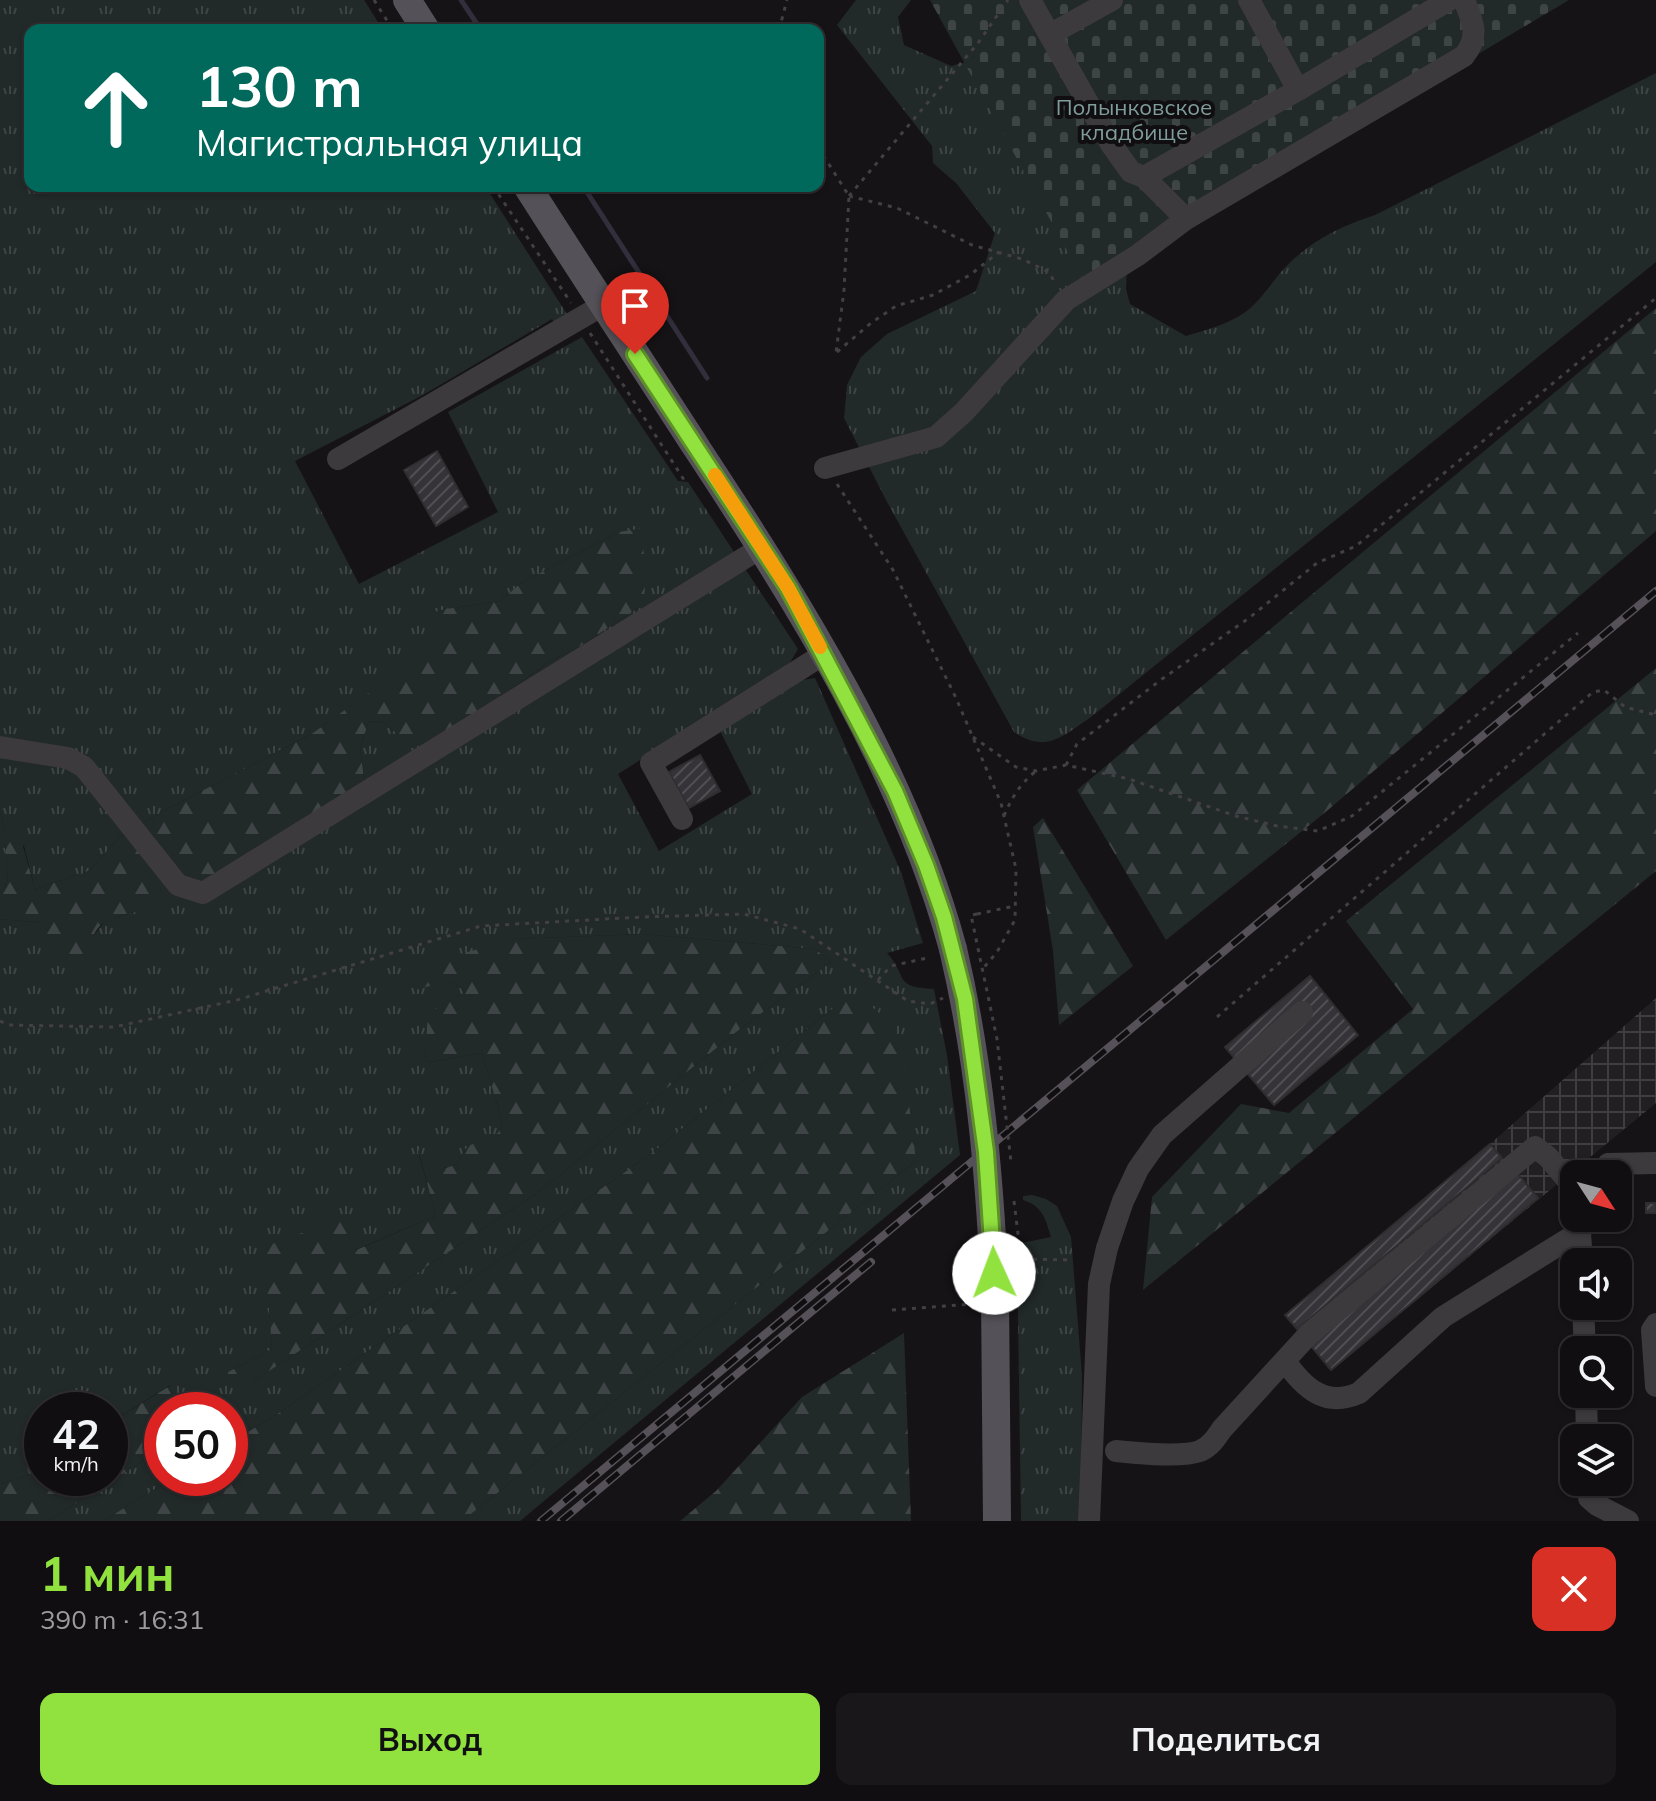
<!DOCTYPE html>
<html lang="ru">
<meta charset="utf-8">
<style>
body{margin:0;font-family:Mulish,sans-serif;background:#191719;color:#f1f3f6;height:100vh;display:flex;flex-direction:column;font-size:30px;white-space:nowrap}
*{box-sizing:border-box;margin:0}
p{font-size:26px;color:#9c9c9f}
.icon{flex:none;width:44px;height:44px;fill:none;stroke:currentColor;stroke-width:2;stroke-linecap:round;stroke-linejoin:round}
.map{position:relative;height:1521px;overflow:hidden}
.drawer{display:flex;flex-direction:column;background:#100e10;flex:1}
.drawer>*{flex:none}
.guide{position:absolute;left:24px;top:24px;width:800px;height:168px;border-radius:16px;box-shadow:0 2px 6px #0004,0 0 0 2px #302e30;background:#00695c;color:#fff;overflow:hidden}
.needle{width:52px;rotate:126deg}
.buttons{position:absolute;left:1560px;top:1160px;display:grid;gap:16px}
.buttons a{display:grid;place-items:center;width:72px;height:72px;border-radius:16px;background:#100e10;box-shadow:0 2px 6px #0004,0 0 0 2px #302e30;font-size:40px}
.speed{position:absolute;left:24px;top:1392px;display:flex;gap:16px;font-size:40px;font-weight:700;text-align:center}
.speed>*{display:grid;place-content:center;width:104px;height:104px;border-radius:50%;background:#100e10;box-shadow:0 2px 6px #0004,0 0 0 2px #302e30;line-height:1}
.speed small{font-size:20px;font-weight:400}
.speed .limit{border:12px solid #d22;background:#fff;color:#111}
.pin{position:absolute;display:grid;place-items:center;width:68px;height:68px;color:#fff;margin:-82px -34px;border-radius:50% 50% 50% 0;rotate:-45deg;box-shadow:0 0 8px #0007}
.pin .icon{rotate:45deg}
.me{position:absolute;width:88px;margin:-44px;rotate:358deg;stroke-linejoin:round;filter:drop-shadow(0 0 6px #0008)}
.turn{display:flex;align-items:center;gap:28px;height:168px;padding:0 40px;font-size:36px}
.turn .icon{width:104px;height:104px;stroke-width:2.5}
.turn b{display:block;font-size:56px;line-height:68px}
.round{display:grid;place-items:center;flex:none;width:84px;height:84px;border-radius:16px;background:#191719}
.summary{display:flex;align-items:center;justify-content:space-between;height:136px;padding:0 40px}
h1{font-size:48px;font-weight:700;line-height:60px;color:#91e13f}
.action{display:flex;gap:16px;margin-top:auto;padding:16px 40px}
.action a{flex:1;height:92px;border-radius:16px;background:#91e13f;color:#111;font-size:32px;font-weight:700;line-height:92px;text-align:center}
.action a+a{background:#191719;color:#f1f3f6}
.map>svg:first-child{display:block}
.industrial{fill:url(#industrial-grid)}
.grass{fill:url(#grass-tufts);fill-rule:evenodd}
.forest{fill:url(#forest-firs)}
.cemetery{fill:url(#cemetery-stones)}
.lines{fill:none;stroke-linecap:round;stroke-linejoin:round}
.stream{stroke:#322e3c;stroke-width:5}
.building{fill:url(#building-hatch);stroke:#302d31;stroke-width:2}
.path{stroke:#423f45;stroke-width:3;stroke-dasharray:4 6;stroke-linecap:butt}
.minor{stroke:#3d3a3e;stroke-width:22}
.major{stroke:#555158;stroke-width:28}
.rail-casing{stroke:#565158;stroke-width:8}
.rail{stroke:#100e10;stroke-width:5;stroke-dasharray:15;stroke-linecap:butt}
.path-bridge{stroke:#423f45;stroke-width:3;stroke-dasharray:4 6;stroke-linecap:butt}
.major-bridge{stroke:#555158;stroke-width:28}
.route-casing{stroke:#5e9229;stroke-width:20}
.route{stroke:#91e13f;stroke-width:14}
.slow{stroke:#f59e0b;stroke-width:14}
.labels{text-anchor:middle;stroke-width:8;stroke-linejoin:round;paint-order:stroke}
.park-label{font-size:22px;fill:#7f9d9a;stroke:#100e10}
</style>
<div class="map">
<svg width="1656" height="1521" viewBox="0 0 1656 1521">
<defs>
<pattern id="industrial-grid" width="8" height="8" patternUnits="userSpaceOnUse" patternTransform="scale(2)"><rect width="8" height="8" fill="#211f22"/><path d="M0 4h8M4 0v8" fill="none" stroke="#3f3d40"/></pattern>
<pattern id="grass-tufts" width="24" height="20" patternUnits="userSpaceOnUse" patternTransform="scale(2)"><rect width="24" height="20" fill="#222929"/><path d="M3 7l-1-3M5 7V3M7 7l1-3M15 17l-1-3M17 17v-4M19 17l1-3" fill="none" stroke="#3f4546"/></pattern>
<pattern id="forest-firs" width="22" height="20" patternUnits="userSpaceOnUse" patternTransform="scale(2)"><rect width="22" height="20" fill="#222929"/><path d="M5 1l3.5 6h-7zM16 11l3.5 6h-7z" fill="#3f4546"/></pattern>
<pattern id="cemetery-stones" width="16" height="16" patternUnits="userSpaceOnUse" patternTransform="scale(2)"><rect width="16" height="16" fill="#222929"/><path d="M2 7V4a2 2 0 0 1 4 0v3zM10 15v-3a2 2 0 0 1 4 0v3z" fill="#3f4546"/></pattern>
<pattern id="building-hatch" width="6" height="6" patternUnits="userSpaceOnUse" patternTransform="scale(2)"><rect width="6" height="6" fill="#353337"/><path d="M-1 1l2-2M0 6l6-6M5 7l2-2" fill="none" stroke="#504e52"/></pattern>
</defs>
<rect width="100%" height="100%" fill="#151315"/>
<path class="industrial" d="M1656,998V1103L1331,1370L1285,1315L1490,1144Z"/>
<path class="grass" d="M0,0H364L383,30H30V186H485L572,322L559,329L552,319L423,395L295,461L359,584L498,512L448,412L582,337L678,481L688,482L798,649L788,666L618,774L659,851L752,794L719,729L797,681L815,678L901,872L923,943L887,953C909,977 892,987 934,989L947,1055L960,1155L520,1521H462L916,1161L836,1006L648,1156L282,1411L230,1443V1410H181V1400L170,1385L110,1423V1410H42V1466L28,1475L0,1484V919L43,923L90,940L106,920L135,912L365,786L360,748L369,721L384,723L403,738L503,695L552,660L579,647L638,608L644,551L619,532L521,583L500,601L446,609L428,615L444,639L313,733L167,809L119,838L89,871L35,889L24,846L4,828L0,812ZM642,934L815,949L831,962L740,1029L536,1194L251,1383L228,1372L272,1349L265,1247L355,1250L436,1216L418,1151L444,1168L455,1165L468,1146L498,1134L502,1121L482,1053L430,1062L425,1059L429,1013L466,992L450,980L513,939Z
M856,0H911L898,17L904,45L951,66L979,59L1130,205L1126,289L1130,304L1186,336C1206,330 1226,325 1244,313C1258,304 1270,285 1281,272C1308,242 1338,227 1375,215L1656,73V262L1091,717C1063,736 1046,754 1014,732L886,500L844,418L847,385L861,357L887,334L976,291L995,233L956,183L933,163L932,146L837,25Z
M0,843L5,845L8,880L0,894Z
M1032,1195L1046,1199L1057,1206L1071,1237L1082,1375L1081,1521H1021L1017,1244L1051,1237C1046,1219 1042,1206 1023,1200V1196Z
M162,1449V1478H173L103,1521H48Z"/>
<path class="forest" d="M1656,308V531L1322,815L1166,940L1077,790Z
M643,528L645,590L643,600L638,608L579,647L552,660L452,731L424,742L403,738L384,723L369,721L360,748L365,786L310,836L135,912C107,919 90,923 91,956L57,963L43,923L0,919V894L8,880L5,845L0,843V812L4,828L20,835L35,889L89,871L119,838L167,809L313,733L443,639L427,614L446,609L500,601L521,583L619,532Z
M1656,668V871L1143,1290L1152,1197L1241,1104L1289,1113L1413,1009L1346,921Z
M1043,818L1133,966L1059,1025L1053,951L1033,827Z
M642,934L815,949L831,962L740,1029L536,1194L251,1383L236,1387L228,1385V1372L272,1349L264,1247L342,1218L356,1250L436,1216L418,1150L445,1168L455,1165L468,1146L498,1133L502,1121L482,1053L430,1062L425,1060L428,1013L466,992L450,980L416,990L412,968L513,939Z
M859,996L886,1019L901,1039L916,1161L462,1521H103L173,1478H230V1443L282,1411L648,1156L836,1006Z
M904,1333L911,1521H680L716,1491L802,1397Z
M171,1385L181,1400V1410H162V1449L48,1521H0V1484L28,1475L42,1466V1478H110V1423Z"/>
<path class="cemetery" d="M930,0H1569L1087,287Z"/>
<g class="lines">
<path class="stream" d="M461,0L481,30
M583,186L707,378"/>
</g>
<path class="building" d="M437,451L468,507L436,526L404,470Z
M700,755L720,791L689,808L669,772Z
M1310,976L1358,1035L1274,1105L1225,1047Z
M1490,1144L1502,1158L1297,1329L1285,1315Z
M1517,1173L1538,1198L1331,1370L1310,1345Z
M1646,1203H1656V1213H1646Z"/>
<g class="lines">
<path class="path" d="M374,0L393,30
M779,30L787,0
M818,147L849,196L844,290L836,353
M493,186L571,303
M849,196L978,43L1008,0
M849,196L897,208L972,245L1022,259L1049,272L1055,283
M590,333L686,483
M837,352L871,323L896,306L933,295L970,275L999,252
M837,484L893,570L956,698L1001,803L1016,869L1015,920L997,952L981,971
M973,737L1016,767L1036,771L1066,765L1129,779L1236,816L1277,826L1318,831L1352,816L1578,633
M1066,765L1077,744L1162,679L1249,618L1317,563L1356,546L1656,298
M1004,816C1012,797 1020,784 1036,771
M977,914L1015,906
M878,980L891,966L927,958
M1217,1017L1593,692L1604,690L1625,707L1656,715
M0,1021L9,1025L114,1027L237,1000L481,926L642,917L744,914L800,929L908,1001L930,1004L943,998
M1023,1259L1071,1260
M892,1310L972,1304"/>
<path class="minor" d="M1030,0L1111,144L1131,172L1144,177L1186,219L1464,56C1480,36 1473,22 1464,0
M1249,0L1298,90
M1051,34L1112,0
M1144,177L1298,90L1449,0
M338,459L603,305
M825,468L936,437L964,412L1066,300L1138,255L1186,219
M0,747L68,758L84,767L178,885L203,893L762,547
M682,819L651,763L824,654
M1608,1164L1656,1163
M1579,1219L1582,1262
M1583,1306L1585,1350
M1656,1324L1652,1330L1656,1386
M1285,1361C1304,1388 1325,1408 1359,1393L1443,1317L1581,1231
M1586,1394L1587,1438
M1116,1451C1137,1453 1181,1458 1200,1451C1210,1447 1216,1438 1222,1429L1309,1334L1535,1147L1548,1157L1574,1188
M1589,1482V1498L1597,1505L1628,1521
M1089,1521L1099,1284L1107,1248L1123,1201L1138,1169L1162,1135L1302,1012"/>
<path class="major" d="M407,0L426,30
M527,186C583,274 641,362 698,450C798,602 906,773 953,949
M995,1296L997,1521"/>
<g class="rail-casing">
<path id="rail" d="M541,1521L1656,591
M561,1521L871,1262"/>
</g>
<use href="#rail" class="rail"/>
<path class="path-bridge" d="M977,914L971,915L997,1039L1011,1162
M1014,1201L1021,1259H1023"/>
<path class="major-bridge" d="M953,949C980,1063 990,1180 995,1296"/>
</g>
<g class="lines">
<g class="route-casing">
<path id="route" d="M635,354L788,588L895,791L926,865L944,917L965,999L986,1152L994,1273"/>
</g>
<use href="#route" class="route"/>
<path class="slow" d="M715,475L788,588L820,647"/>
</g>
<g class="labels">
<g class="park-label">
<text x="1134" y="115">Полынковское<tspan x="1134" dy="25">кладбище</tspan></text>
</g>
</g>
</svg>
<div class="buttons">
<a><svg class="needle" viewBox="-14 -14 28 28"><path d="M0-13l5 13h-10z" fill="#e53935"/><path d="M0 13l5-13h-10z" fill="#9c9c9f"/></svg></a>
<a><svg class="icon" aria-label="sound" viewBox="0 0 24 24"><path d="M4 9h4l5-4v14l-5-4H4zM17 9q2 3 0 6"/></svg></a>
<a><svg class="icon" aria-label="search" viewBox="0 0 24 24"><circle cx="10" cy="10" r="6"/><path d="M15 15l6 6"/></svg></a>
<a><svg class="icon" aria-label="layers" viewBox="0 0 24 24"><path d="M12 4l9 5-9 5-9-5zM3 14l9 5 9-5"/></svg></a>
</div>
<div class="speed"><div>42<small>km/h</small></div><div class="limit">50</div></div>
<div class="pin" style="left:635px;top:354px;background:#d93025"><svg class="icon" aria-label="arrive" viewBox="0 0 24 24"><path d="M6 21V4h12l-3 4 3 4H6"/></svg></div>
<svg class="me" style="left:994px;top:1273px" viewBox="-20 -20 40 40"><circle r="19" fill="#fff"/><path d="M0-13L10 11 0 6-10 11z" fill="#91e13f"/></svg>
<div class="guide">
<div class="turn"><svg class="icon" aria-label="ahead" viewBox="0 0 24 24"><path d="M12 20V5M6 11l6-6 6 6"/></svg><div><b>130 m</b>Магистральная улица</div></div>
</div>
</div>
<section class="drawer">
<div class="summary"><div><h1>1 мин</h1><p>390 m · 16:31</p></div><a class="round" style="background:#d93025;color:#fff"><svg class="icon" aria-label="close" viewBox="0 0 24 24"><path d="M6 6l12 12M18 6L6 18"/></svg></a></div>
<div class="action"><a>Выход</a><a>Поделиться</a></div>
</section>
